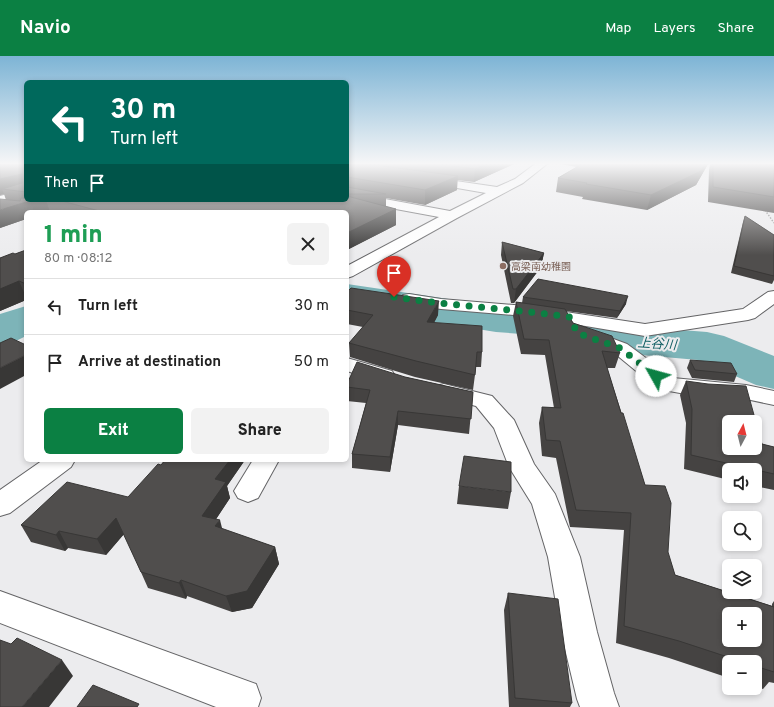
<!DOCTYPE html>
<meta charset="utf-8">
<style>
body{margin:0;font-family:Overpass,"Noto Sans JP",sans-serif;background:#f2f2f2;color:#222;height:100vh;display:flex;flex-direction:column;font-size:15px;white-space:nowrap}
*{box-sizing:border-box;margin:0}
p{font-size:13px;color:#767676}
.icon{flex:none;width:22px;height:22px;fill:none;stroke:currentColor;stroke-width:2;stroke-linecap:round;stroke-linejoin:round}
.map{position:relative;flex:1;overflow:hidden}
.details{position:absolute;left:24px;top:154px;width:325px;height:252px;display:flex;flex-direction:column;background:#fff;border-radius:6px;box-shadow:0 2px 6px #0003}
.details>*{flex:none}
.banner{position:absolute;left:24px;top:24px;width:325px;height:122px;border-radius:6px;box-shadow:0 2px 6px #0003;background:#00695c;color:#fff;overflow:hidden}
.needle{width:26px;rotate:7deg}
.fabs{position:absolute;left:722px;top:359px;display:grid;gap:8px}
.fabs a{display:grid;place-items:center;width:40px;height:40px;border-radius:6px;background:#fff;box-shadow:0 2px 6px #0003;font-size:20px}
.pin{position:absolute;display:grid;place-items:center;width:34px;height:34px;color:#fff;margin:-41px -17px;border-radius:50% 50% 50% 0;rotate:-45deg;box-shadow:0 0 4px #0007}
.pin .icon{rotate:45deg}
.me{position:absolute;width:44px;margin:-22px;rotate:308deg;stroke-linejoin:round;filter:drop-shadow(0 0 3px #0008)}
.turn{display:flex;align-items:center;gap:14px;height:84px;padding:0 20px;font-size:18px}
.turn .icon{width:52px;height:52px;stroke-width:2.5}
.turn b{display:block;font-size:28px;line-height:34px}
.then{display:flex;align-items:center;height:38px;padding:0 20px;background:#0003;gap:8px;font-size:15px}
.round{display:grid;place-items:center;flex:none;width:42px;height:42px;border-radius:6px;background:#f2f2f2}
.summary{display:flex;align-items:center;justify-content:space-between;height:68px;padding:0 20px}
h1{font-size:24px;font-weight:800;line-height:30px;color:#1e9e55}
.primary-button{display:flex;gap:8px;margin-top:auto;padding:8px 20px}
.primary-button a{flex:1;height:46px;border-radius:6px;background:#0b8043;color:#fff;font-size:16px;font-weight:800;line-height:46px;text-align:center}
.primary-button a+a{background:#f2f2f2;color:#222}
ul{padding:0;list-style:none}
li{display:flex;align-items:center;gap:12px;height:56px;padding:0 20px;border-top:1px solid #e0e0e0}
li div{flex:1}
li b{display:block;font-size:15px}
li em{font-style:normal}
header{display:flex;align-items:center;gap:24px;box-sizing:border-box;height:56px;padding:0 20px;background:#0b8043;color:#fff}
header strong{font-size:19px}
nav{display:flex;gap:22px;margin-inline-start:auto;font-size:14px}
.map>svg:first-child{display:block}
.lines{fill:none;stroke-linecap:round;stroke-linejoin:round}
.river{fill:#7db4b8;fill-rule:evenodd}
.minor-casing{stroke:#646466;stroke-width:2}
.path{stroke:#939394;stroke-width:1.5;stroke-dasharray:1.5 1.5;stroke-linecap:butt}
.minor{fill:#fff;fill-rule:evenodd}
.wall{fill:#454342}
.shaded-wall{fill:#383736}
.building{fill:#504e4d;stroke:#383736;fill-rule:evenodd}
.route{stroke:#0b8043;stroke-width:7;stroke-dasharray:0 12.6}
.education-dot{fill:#8d6e63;stroke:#ececee;stroke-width:1.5}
.labels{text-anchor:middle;stroke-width:4;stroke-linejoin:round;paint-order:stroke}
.far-education-label{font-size:10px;fill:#785e54;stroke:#ececee;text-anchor:start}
.water-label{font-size:13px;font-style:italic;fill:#115f64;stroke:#ececee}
</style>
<header>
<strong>Navio</strong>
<nav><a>Map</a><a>Layers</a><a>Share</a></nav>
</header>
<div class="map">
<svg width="774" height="651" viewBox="0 0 774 651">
<rect width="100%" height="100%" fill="#ececee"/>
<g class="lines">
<path class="river" d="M347,228L496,250L548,254L630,270L707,276L724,280L774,300V333L756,329L698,304L630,298L548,280L496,276L347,252Z
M26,250V280L16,285L0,289V258Z"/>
<g class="minor-casing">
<path id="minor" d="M535,108H547L523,127L457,162L353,220L347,222V210L439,161L347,144V136L450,155L486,137L428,127L424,126L422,124L424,122L428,121L497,131L515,123Z
M26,133V141L0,148V140Z
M774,235V248L755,262L748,264L645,280L526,260L441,253L403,247L400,243L403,239L409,238L441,243L526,250L645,268L743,253L768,236Z
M589,274L627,288L673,322L746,329L774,335V349L746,343L691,339L658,333L613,296L582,284L579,280L582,276Z
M347,302L392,315L395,320L392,325L384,327L347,315Z
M444,328L492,340L514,364L534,408L555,438L580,501L597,576L614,637L619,651H580L577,643L561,576L548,501L532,448L509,411L494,372L476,350L436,340L433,335L436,330Z
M43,404H75L71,411L10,457L0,460V434Z
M253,404H279L258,442L248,446L238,442L234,435Z
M0,535L256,628L261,642L258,651H216L0,567Z"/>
</g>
<path class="path" d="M765,154L774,167"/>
<use href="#minor" class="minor"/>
</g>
<path class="wall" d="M0,108H26V144H347V108H514L474,126L457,124V134L425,149L386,142V151L396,153V169L347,194V156H26V163L0,172L6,144L4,138L0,139Z
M560,108H708L696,129L647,154L582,143L583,141L556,136L558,122L577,111Z
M710,108H774V157L708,146L709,114Z
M745,160L774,179V224L772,228L731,217L743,166Z
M502,186L544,197L541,211L514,247H511L501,199Z
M26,194V244L0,255V202L15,198Z
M347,236L438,259L434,267L482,296L481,311H476L473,334L415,321L350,301L349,287L363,271L347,268Z
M523,241L626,248L617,262L566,255L573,267L620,297L615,312H607L645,429L675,519L772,550V548L774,545V627L769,626L763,633L755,631V606H729V622L669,602L616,587L624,474L570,471L556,402L542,400L539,367L542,351L554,352L545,299L521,298L513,260L516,246L522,247Z
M690,304L737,318L734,326L692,322L687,312Z
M405,321L473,336L469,378L398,369L390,416L352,412V398L366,347L347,345V328Z
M686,325L762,388L774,391V434L755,430V414H729V424L684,413L686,367L680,339Z
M165,404H245L227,430L230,442L216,463L222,473L275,491L279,508L252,552L232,556L187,540L186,543L148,532L124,478L106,499L68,492L65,495L31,486L21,469L128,441L161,409Z
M459,430L511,436L508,453L457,448Z
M508,537L572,647L570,651H509L504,554Z"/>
<path class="shaded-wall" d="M486,108H514L474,126L475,113Z
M705,108H708L696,129L647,154L651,139Z
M22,118L26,129L2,133L4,138L0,139V123Z
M458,120L457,134L425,149V134Z
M33,144H46L50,156H26V163L0,172V154Z
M396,153V169L347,194V177Z
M544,197L541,211L514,247L516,233Z
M19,225L26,241V244L0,255V233Z
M628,240L626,248L617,262L620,255Z
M439,245L438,259L426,281L427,266Z
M26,299V319L0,333V312Z
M398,355V369L390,416V401Z
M230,404H245L227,430L230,442L207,477L202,460L215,423Z
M116,462L124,478L106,499L97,483Z
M220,464L224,480L215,470Z
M59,475L68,492L65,495L56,479Z
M275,491L279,508L252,552L232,556L226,540Z
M181,524L187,540L186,543L179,527Z
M62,604L73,620L49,651H22Z"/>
<path class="building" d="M0,108H26V136L2,133L22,127V118L0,123Z
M347,108H368L458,120L425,134L347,121Z
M439,108H486L475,113Z
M582,108H705L701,115L651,139L586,128L587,127L558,122Z
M713,108H774V141L713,131Z
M347,131L386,138H347Z
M347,140L396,153L347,177V156H103L58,144H347Z
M21,142H26V144H33L0,154V143L20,145Z
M745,160L774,179V220L734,210Z
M502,186L544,197L516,233H513Z
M26,194V228L19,225L0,233V202L13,197L15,198Z
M538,223L628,240L620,255L523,241Z
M351,232L439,245L427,266L482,270V296H477L475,319L416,305L349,287L373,259L347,254V236Z
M516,246L565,253L573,267L612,280L620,297L602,295L621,357H623L645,429L665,430L671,447L668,496L675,519L774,551V616L755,610V606H743L679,585L624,570L631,457L576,454L560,385L546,384L542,351L561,352L549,284L524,283ZM729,558H755V584H729Z
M11,282L26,289V299L0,312V287Z
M690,304L731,307L737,318L695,314Z
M357,306L405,321L473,336L471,363L398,355L390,401L352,398L370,334L347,331V328Z
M686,325L708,328L746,330L762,388L774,391V418L691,399L692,353ZM729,366H755V392H729Z
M464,400L511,406V436L459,430Z
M165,404H230L215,423L226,426L202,460L220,464L215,470L275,491L247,535L226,540L181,524L179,527L141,516L116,462L97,483L59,475L56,479L21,469L67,426L128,441L158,408L161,409Z
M508,537L558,543L572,647L515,642Z
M17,582L62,604L22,651H0V584L11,588Z
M93,629L139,648L137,651H77Z"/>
<linearGradient id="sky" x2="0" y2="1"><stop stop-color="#7db4d5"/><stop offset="0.54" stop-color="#f6f6f7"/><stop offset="1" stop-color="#f6f6f7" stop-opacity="0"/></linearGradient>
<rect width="774" height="199" fill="url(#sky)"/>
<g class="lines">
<path class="route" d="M394,241C453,250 512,253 570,261L577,277L620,292L656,320"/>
</g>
<circle class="education-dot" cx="503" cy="210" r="4"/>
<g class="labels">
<g class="far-education-label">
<text x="511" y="214">高梁南幼稚園</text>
</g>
<g class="water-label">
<text transform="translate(657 287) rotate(4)" y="5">上谷川</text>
</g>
</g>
</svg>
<div class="fabs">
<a><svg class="needle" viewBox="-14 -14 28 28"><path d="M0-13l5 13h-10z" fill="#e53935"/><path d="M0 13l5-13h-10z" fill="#767676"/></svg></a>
<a><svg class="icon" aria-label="sound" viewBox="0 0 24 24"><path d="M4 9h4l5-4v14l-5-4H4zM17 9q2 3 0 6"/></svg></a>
<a><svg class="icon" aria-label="search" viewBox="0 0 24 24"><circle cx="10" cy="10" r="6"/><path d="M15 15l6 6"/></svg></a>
<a><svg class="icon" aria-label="layers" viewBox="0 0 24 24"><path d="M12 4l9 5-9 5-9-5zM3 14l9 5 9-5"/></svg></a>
<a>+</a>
<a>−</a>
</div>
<div class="pin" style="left:394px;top:241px;background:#d93025"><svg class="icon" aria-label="arrive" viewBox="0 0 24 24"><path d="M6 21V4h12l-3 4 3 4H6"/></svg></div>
<svg class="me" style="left:656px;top:320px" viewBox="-20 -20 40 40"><circle r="19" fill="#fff"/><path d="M0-13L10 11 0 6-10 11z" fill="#0b8043"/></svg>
<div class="banner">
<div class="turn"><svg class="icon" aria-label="left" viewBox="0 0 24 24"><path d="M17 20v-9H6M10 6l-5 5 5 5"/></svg><div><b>30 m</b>Turn left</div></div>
<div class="then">Then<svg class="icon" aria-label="arrive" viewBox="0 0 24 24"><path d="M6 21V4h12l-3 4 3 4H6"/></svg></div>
</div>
<section class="details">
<div class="summary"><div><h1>1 min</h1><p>80 m · 08:12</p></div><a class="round"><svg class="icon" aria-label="close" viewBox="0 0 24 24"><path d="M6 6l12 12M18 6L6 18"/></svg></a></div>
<ul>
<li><svg class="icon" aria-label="left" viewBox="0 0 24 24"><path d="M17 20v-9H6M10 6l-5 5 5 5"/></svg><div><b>Turn left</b></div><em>30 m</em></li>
<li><svg class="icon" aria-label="arrive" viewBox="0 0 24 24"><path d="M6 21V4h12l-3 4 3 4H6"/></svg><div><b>Arrive at destination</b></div><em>50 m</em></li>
</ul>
<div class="primary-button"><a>Exit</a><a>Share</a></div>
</section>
</div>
